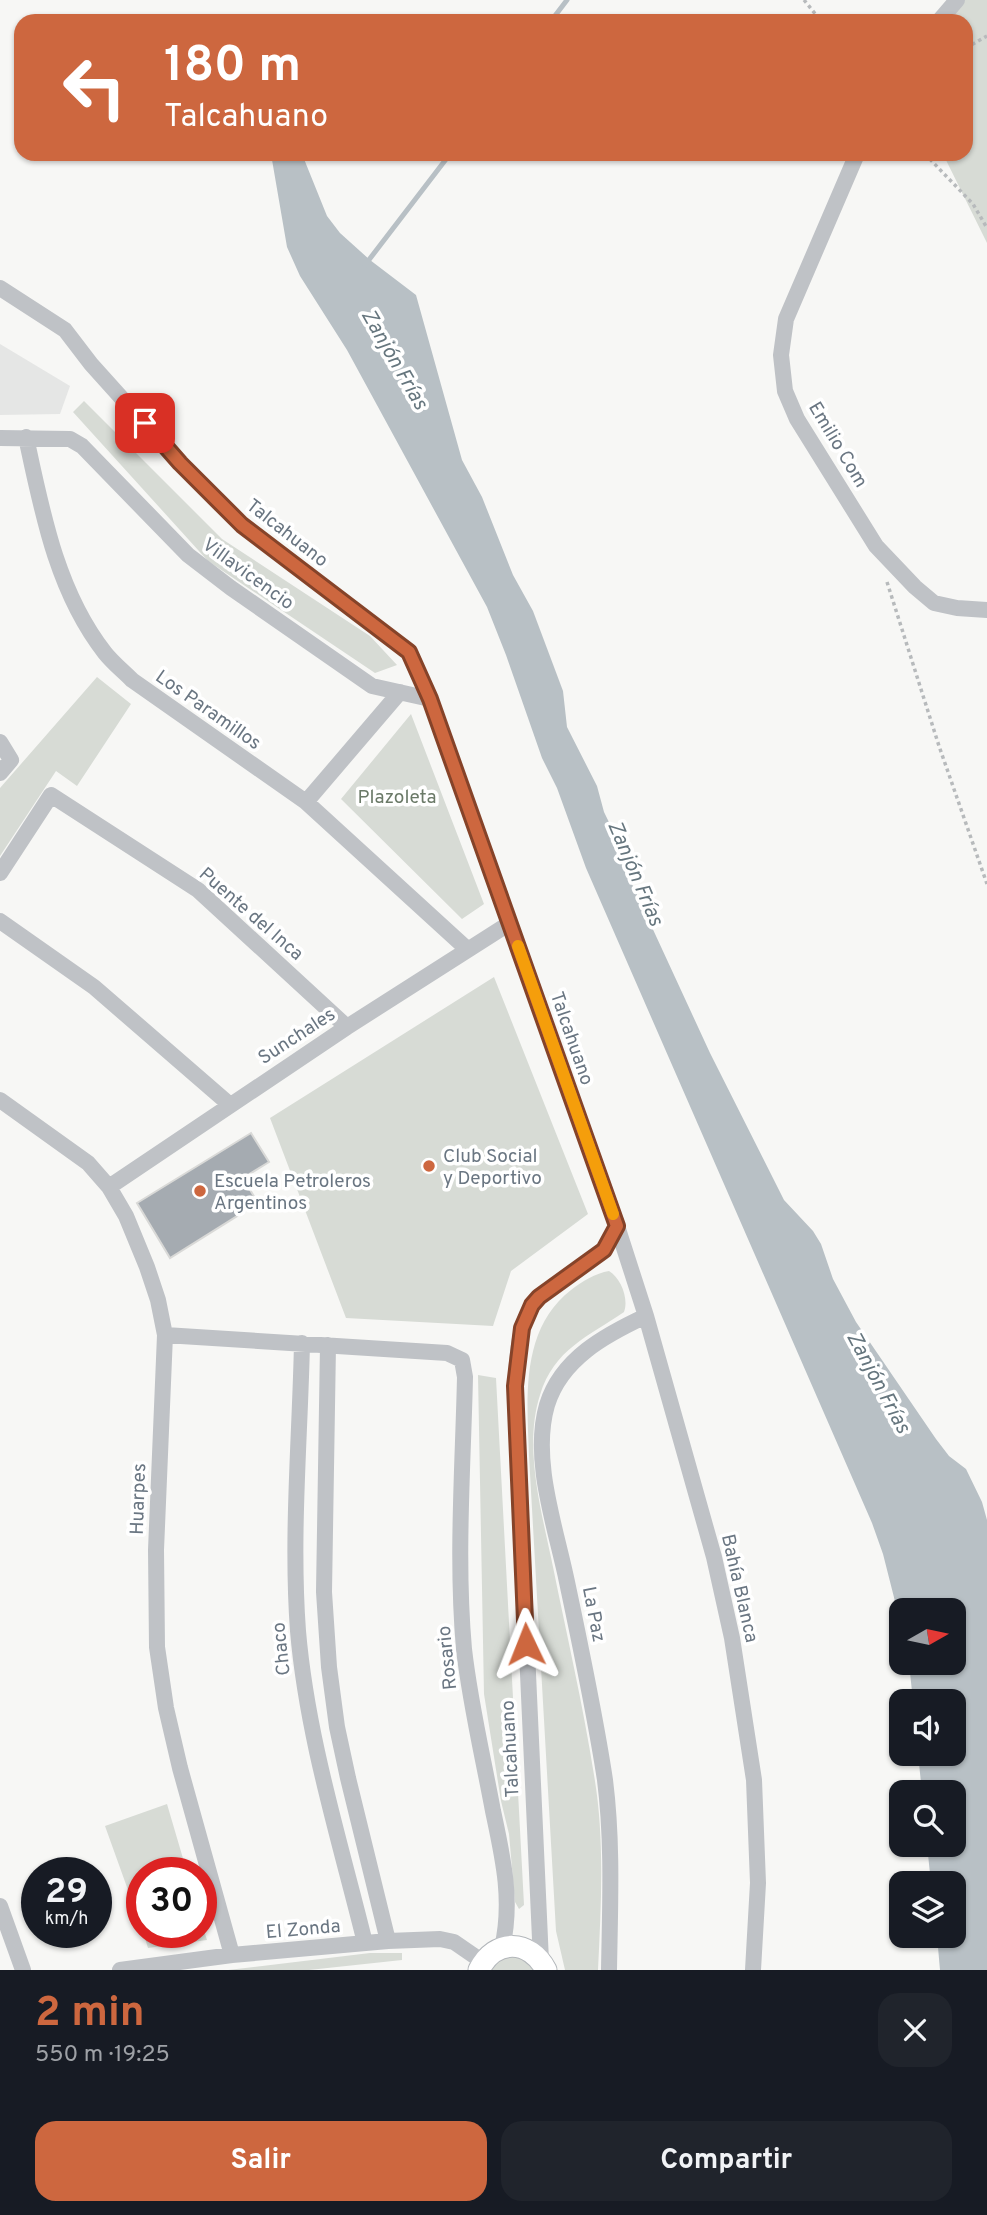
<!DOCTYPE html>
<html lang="es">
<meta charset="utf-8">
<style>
body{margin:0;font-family:Overpass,sans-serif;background:#20242c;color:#f1f3f6;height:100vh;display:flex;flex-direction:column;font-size:26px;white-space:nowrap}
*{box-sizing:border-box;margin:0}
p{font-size:23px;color:#9ea1a6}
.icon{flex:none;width:38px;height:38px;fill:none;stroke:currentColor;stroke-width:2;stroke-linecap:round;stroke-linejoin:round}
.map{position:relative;height:1970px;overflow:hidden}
.sheet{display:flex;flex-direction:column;background:#171b24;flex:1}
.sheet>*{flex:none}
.banner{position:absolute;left:14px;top:14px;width:959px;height:147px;border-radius:21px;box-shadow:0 2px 5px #0004;background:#cd673f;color:#fff;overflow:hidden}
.needle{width:46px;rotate:81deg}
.buttons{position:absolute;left:889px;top:1598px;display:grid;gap:14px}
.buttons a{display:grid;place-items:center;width:77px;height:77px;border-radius:14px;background:#171b24;box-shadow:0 2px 5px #0004;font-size:35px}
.speed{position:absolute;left:21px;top:1857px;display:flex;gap:14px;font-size:35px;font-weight:700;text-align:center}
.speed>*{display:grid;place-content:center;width:91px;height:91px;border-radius:50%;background:#171b24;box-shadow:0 2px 5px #0004;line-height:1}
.speed small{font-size:18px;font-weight:400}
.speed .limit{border:10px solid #d22;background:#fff;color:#111}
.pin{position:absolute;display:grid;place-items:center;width:60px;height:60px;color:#fff;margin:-30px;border-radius:14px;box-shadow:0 4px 10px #0006}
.me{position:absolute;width:77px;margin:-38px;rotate:358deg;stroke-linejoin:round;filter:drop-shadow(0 0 5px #0008)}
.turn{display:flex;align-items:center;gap:24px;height:147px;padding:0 35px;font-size:32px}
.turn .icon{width:91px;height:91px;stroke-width:2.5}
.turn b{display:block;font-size:49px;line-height:60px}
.round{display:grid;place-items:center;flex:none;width:74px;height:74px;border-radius:21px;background:#20242c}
.headline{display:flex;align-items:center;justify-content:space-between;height:119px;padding:0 35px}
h1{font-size:42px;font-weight:700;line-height:52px;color:#cd673f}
.action{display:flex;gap:14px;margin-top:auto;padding:14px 35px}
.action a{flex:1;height:80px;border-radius:21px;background:#cd673f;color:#fff;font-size:28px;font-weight:700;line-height:80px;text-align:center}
.action a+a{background:#20242c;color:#f1f3f6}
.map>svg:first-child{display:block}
.built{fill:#e5e6e5}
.green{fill:#d7dbd5}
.water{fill:#b8c0c5}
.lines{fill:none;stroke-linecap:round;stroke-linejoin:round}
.stream{stroke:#b8c0c5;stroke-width:5}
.building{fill:#a5abb1;stroke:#d9d9d7;stroke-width:2}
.secondary-casing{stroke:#b2b6ba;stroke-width:23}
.path{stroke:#b7babc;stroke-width:3.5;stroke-dasharray:3.5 3.5;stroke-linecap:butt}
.street{stroke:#bfc2c6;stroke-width:16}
.secondary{stroke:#fff;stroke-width:21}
.route-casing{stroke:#854329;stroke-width:18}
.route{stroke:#cd673f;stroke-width:12}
.slow{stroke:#f59e0b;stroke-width:12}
.poi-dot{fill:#cd673f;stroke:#fff;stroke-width:2.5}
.labels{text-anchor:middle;stroke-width:7;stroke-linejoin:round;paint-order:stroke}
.street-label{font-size:19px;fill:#6a7682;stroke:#fff}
.park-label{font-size:19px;fill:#6b7a68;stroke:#fff}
.poi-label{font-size:19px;fill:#6a7682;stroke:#fff;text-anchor:start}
.water-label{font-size:21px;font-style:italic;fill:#66767e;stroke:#fff}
</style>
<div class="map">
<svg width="987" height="1970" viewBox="0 0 987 1970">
<rect width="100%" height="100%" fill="#f7f7f5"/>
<path class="built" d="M0,344L70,386L60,414L0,415Z"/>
<path class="green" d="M963,0H987V243L943,154H966V21H946Z
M84,401L222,539L370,636L397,665L375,673L208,561L73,412Z
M97,677L131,704L77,786L56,771L0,856V788Z
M411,714L484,904L462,919L341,799Z
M494,977L588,1214L511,1271L493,1326L346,1318L270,1118Z
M609,1271C621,1278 629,1299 624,1312C588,1337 554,1349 540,1395C523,1448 542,1513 553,1567C567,1636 583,1705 594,1775C605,1839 601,1905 598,1970H565L556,1931L529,1456C527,1398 520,1330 571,1290C581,1282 596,1273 609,1271Z
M478,1375L496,1378L524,1905L519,1909L515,1902L509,1834L501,1801L484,1694Z
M167,1804L187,1872H142V1929L105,1826Z
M201,1921L207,1940L148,1948L143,1932H201Z
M370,1953H402V1960L309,1970H228Z
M521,1955L538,1970H488L502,1956Z"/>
<path class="water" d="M271,154H302L327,216L340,233L370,260L416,295L462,460L482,497L513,575L533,611L563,691L567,727L597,786L604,812L622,849L626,871L710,1053L784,1200L813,1231L821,1244L833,1279L856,1322L936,1439L949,1456L966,1469L982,1502L987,1520V1970H940L937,1936H954V1883H931L927,1845L954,1844V1792H922L918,1754H954V1701H913L909,1663L954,1662V1610H901V1625L883,1554L872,1523L586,868L557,788L542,758L506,655L487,607L347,350L300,276L287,247Z"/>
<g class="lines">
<path class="stream" d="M551,21L567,0
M365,265L450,154"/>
</g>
<path class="building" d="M251,1133L269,1162L243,1178L258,1203L170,1258L137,1203Z"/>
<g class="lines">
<g class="secondary-casing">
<path id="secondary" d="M479,1970C495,1938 530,1939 546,1970"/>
</g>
<path class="path" d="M804,0L821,21
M966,48L987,36
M925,154L973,204L987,228
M887,582L939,746L987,884"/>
<path class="street" d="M939,21L957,0
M857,154L786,319L781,355L785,391L797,419L876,546L915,587L934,603L957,608L987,610
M0,288L65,330L91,364L180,463L242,525L409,652L430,699L617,1226L646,1316L714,1557L732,1638L754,1780L758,1883L753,1970
M26,437C42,512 57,592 105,653C113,663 123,671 132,680L306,802L467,949
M0,438L70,439L82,446L188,555L231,588L372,686L430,699
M0,742L11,760L0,773
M306,802L400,692
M0,873L51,795L198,890L347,1027
M0,921L94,987L229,1104
M0,1100L88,1163L109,1187L126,1216L147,1267L158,1300L165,1335L156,1550L157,1647L166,1708L180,1768L232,1955
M109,1187L347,1027L510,923
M165,1335L447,1353L462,1360L465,1377C463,1467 456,1559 464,1649C470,1703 483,1757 493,1811C503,1858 513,1901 502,1948
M302,1343C300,1438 291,1536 298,1631C307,1737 340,1841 365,1943
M328,1345L324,1592L329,1667L337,1727L348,1778L388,1941
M0,1906L23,1970
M541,1961L515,1386C518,1355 517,1321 539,1297L604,1250L617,1226
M120,1970L232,1955L388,1941L440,1939L454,1942L483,1962
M609,1970C610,1907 613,1843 605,1780C595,1714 581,1648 567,1582C556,1528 531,1460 547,1405C561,1359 605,1335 646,1316"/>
<use href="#secondary" class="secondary"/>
</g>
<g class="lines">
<g class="route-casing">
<path id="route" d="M145,423L180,463L242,525L409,652L430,699L617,1226L604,1250L539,1297L532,1305L522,1328L515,1386L526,1644"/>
</g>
<use href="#route" class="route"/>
<path class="slow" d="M518,946L613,1214"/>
</g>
<g class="poi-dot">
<circle cx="429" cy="1166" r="7"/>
<circle cx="200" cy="1191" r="7"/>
</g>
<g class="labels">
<g class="street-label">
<text transform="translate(839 444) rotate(59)" y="7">Emilio Com</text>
<text transform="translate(288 532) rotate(38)" y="7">Talcahuano</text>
<text transform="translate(249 573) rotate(36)" y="7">Villavicencio</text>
<text transform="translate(209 709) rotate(35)" y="7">Los Paramillos</text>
<text transform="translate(252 913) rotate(41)" y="7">Puente del Inca</text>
<text transform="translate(296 1035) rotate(-33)" y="7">Sunchales</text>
<text transform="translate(573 1038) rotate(71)" y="7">Talcahuano</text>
<text transform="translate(137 1499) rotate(-88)" y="7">Huarpes</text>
<text transform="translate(741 1588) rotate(77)" y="7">Bahía Blanca</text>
<text transform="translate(595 1614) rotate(79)" y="7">La Paz</text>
<text transform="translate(280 1649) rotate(-96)" y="7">Chaco</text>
<text transform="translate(446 1658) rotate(-96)" y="7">Rosario</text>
<text transform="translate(509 1749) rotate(-93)" y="7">Talcahuano</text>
<text transform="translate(303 1928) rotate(-5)" y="7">El Zonda</text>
</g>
<g class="park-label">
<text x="397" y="803">Plazoleta</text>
</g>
<g class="poi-label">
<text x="443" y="1162">Club Social<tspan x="443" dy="22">y Deportivo</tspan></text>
<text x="214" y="1187">Escuela Petroleros<tspan x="214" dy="22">Argentinos</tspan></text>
</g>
<g class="water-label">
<text transform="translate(395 359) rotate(60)" y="7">Zanjón Frías</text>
<text transform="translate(636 873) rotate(67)" y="7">Zanjón Frías</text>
<text transform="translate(879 1382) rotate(62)" y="7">Zanjón Frías</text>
</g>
</g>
</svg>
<div class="buttons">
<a><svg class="needle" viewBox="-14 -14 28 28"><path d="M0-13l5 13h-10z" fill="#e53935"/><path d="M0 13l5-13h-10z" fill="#9ea1a6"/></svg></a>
<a><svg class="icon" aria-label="sound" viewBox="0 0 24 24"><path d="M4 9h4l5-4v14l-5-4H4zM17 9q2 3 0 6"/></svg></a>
<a><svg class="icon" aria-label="search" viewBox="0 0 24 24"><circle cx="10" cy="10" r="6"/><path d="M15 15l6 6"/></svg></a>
<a><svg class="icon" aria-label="layers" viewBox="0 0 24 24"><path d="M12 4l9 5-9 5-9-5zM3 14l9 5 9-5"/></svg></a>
</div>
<div class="speed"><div>29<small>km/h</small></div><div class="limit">30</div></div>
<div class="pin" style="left:145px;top:423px;background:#d93025"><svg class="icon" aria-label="arrive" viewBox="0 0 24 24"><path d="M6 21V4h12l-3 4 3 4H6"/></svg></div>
<svg class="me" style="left:526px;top:1644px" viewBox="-20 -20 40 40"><path d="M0-17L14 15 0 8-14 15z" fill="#cd673f" stroke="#fff" stroke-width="4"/></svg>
<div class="banner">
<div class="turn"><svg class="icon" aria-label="left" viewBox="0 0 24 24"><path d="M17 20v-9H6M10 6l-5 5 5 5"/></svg><div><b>180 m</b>Talcahuano</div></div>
</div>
</div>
<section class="sheet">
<div class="headline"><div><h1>2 min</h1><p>550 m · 19:25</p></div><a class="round"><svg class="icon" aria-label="close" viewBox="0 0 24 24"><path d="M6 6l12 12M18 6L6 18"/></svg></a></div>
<div class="action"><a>Salir</a><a>Compartir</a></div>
</section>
